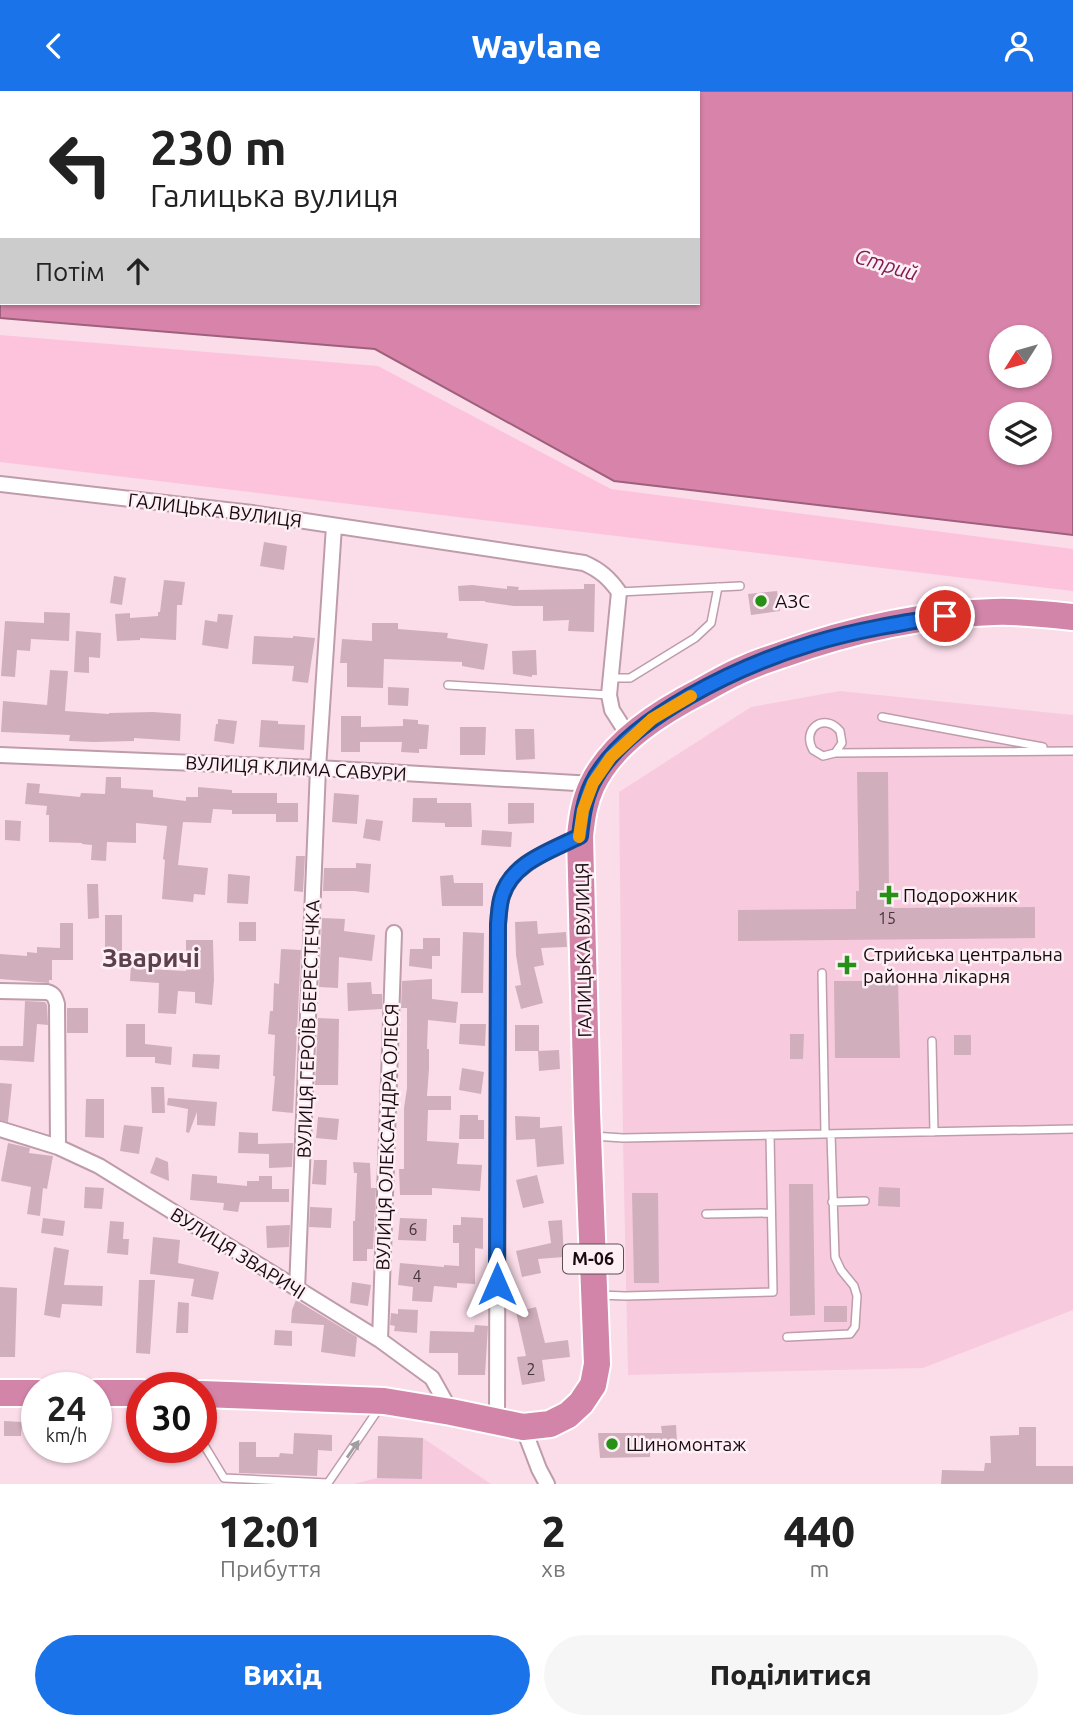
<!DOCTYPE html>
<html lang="uk">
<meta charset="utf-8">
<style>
body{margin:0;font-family:Ubuntu,sans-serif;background:#f6f6f6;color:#222;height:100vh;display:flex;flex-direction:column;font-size:26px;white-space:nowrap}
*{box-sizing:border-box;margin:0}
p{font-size:23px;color:#767676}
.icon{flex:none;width:38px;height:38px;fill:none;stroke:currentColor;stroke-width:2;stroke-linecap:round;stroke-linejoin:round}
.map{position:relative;height:1393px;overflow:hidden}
.side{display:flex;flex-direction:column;background:#fff;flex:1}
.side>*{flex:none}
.hud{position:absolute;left:0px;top:0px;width:700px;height:214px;box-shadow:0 2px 5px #0004;background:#fff;color:#222;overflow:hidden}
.needle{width:46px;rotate:233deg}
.buttons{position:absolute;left:989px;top:234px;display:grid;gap:14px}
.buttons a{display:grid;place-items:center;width:63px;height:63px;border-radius:50%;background:#fff;box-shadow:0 2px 5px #0004;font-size:35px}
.speed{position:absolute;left:21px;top:1281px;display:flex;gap:14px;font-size:35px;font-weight:700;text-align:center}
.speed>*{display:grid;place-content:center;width:91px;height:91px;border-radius:50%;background:#fff;box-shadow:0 2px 5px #0004;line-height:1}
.speed small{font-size:18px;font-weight:400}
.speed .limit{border:10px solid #d22;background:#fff;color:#111}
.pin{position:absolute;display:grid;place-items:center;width:60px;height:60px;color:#fff;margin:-30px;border:4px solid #fff;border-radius:50%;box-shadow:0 2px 7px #0007}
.me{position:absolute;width:77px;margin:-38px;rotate:0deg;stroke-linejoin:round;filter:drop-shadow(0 0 5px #0008)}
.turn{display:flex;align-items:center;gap:24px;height:147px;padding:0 35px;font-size:32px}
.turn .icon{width:91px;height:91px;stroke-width:2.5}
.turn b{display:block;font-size:49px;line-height:60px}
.then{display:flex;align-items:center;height:66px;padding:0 35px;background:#0003;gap:14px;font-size:26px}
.eta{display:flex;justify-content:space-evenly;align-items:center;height:119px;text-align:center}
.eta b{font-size:42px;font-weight:800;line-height:49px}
.action{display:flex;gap:14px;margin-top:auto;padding:14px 35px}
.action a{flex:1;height:80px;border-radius:42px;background:#1a73e8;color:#fff;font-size:28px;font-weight:800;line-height:80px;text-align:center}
.action a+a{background:#f6f6f6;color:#222}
header{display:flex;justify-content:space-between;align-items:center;height:91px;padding:0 35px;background:#1a73e8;color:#fff;font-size:32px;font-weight:800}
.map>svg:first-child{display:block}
.built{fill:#f7cbdd}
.green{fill:#fdc3dc}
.water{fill:#d884aa;stroke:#9e607c;stroke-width:2;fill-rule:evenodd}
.building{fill:#d1aebc}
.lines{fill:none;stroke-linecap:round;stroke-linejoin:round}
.lane-casing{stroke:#bf9cab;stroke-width:10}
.street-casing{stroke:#bf9cab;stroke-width:18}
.highway-casing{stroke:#fff;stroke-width:30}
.lane{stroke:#fff;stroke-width:7}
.street{stroke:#fff;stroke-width:14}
.highway{stroke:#d385a9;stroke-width:26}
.oneway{fill:#a29d9f}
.route-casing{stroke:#114b97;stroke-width:18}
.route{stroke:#1a73e8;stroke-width:12}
.slow{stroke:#f59e0b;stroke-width:12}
.poi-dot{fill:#279117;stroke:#feeff5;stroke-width:2.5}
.labels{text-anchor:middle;stroke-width:5;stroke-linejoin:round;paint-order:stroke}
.number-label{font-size:16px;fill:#46343b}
.shield{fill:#feeff5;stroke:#5c4f55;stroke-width:2}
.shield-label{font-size:18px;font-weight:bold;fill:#170b10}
.street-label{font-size:19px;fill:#170b10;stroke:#feeff5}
.poi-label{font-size:19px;fill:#170b10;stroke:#feeff5;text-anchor:start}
.water-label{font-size:21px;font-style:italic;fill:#811d54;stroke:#feeff5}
.district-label{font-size:26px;font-weight:bold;fill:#5e404d;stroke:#feeff5}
</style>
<header><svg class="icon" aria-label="back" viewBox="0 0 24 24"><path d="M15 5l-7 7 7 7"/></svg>Waylane<svg class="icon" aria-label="person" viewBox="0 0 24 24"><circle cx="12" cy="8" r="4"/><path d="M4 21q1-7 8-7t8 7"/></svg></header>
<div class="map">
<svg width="1073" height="1393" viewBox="0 0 1073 1393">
<rect width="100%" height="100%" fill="#fbdde9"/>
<path class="built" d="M840,600L1073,624V1219L923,1277L628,1284L623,1047L619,701L751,616Z
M378,1345L423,1347L491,1393H353L377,1387Z"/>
<path class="green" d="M0,244L378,275L611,398L1073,458V500L0,371Z"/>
<path class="water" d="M0,0H1073V444L614,390L375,258L0,227ZM2,2H698V212H2ZM1001,247H1040V285H1001ZM1001,324H1040V362H1001Z"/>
<path class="building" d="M264,451L287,455L284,479L260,475Z
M114,485L126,487L122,514L110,512Z
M164,489L185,491L182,514H177L176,549L140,547V549L117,550L115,523L130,522V527L158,525V521H160Z
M584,493H595L594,541L568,540L569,529L543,530V515H514L485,511V510H459L458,495L472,494L507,498V495L519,496L518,499L584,498Z
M777,500L780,520L751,524L748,503Z
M44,521L70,522L69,550L31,548L30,560L17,559L15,586L1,585L5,530L44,532Z
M218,523L233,524L228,558L202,554L205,529L217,531Z
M372,532H398V538L448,542L447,547L488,553L484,579L462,575V571L384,568L383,597L347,596V572H340L342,548L372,550Z
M76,540L101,542L100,567L89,566V582L74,581Z
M254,545L293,547V545L315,547L308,592L292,590L294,575L252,573Z
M536,559L537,584H532V586L513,583L512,560Z
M50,579L68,580L65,620L109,623V622L153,621L181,623L180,650L134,647V650L93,651L69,650L70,644L1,641L3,610L47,614Z
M388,596L409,597L408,615L388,614Z
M341,625H361V636L403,635V628L418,629V633L429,634L427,658H419V662L401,661L402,651H360V661H341Z
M218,628L237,630L234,653L214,650L216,633H218Z
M261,629L278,630V633L305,634L304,659L259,656Z
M460,636H486L485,664H460Z
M515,638H534L535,668L516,669Z
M857,681H888L889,799H892V817L1035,816V847L738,850V819L856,818V800H859Z
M106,686H121V697L153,699V706L186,710V706H198V696L232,699V702H277V712H298V731H276V723H232V719L213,718L211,732L183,731L178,774L208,777L205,804L194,803L193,811L162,808L165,769L163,768L167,735L136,732V752L107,751L106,770L91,769L92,754L82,753V752L49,751V724H46L47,715L25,713L27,692L40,693L39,702L80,706L81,702L105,703Z
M334,702L359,704L357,733L332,731Z
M413,707H437V712H471L472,736H445V732L412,731Z
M508,712H534V732L508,733Z
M366,728L383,730L380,750L363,747Z
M5,729L21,730L20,750L5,749Z
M482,739L512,741L511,756L481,754Z
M296,765H305L303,801L294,800Z
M356,772L371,773L369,802L355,800H323L324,777H356Z
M228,783L250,785L248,813L227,812Z
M453,784L454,792H483V815H442L440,785Z
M87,793H98L99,827L88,828Z
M105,824H122V864H105Z
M322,827L345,828L344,840L375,844L372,870L339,866L338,897L319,896Z
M537,830L538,843L566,841L567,856L541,857L544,874L534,876L543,912L521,918L515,895L521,894L516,864L515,831Z
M239,831H256V850H239Z
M60,832H73V869H52V889H49V892L0,888V863L27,865V861L37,862V856L60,857Z
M463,841L484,842L483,902H461Z
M423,847H440V865H432V878L409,875L410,858H423Z
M186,849H213L214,889L212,914L195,912V901L178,900L176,923L158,922L159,892L130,890L131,874L148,875L147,878L186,880Z
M281,858L301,859L293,1022L272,1020L275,985H273L275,944L268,943L270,920H273L274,892L279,893Z
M432,888V908L458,911L456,932L428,929L427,958H429V978L427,1005H451V1019H428L427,1050L459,1052L457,1073L482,1074L480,1100L432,1097V1104H400L399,1078H404V1017L407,997V917H401L402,890Z
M834,890H898L900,967H835Z
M371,891L372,903H382V918L348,920L347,892Z
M25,910L45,911L47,914L48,934L37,933L34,971L0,969V955H23Z
M67,917H88V942H67Z
M318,927L339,928L338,994H315Z
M126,933H145V953L172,956L171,974L155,972V966H126Z
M460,933H486L485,955L459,953Z
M515,934H539V960H515Z
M790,943H804L803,968H790Z
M954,944H971V964H954Z
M559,959L560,978L539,980L538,960Z
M193,963L220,964L219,978L192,976Z
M462,977L484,981L481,1003L459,999Z
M0,992L12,993L8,1031L0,1029Z
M151,996H164L165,1022H152Z
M168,1007L217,1011L215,1035L197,1034V1021L189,1042L186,1041L188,1018L167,1014Z
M86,1008H104V1047L85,1046Z
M460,1024H478V1029H484V1048H459Z
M515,1025L540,1026V1037L562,1035L564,1073L537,1076L535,1048L516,1049Z
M318,1026L339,1028L337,1049L316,1047Z
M124,1034L143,1036L139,1063L120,1060Z
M239,1041L258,1042V1053L293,1052L292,1076L269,1077V1063L238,1062Z
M8,1052L30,1057L29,1062L53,1065L47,1098L43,1097L40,1125L27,1123L31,1096L1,1090Z
M156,1066L168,1071L169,1090L150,1082Z
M314,1069H327L326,1094L312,1093Z
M353,1071L370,1072L371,1097H376L373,1158H367V1170H353V1130H355L357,1082H354Z
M192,1083L217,1085V1092L247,1095V1090H259V1085H272V1098H289V1111H240L238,1121L223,1119L224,1112L190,1109Z
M537,1084L544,1112L523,1117L516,1089Z
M789,1093H813L815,1224L790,1225Z
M85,1096L104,1097L102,1118L84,1117Z
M879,1096L900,1097V1116L878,1115Z
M632,1102H658L659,1192H634Z
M310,1116L332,1117L331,1137L309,1136Z
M461,1126L483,1127V1158L475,1157V1193L457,1192V1197L434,1195L432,1211L412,1210L413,1196L398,1194L400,1172L444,1176V1174L459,1175V1152H453V1134H461Z
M43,1127L65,1130L63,1145L41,1142Z
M400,1127L427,1128L426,1150L398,1149Z
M562,1129L564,1166L538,1168L541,1182L522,1186L516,1160L551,1152L548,1130Z
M110,1130L124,1131L123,1148H129L128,1164L107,1162Z
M290,1134L289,1156L267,1157L266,1135Z
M153,1146L180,1149L178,1172L219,1181L213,1209L191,1205L194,1188L150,1183Z
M54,1156L69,1159L64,1194L103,1195L102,1215L62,1213L60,1227L44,1224Z
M139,1189H155L150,1263L136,1262Z
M352,1191L371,1194L368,1215L350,1212Z
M0,1196L17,1197L15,1266H0Z
M296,1209L357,1246L355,1266L321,1261L324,1234L291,1232L292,1219Z
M178,1211L189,1212L188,1242H176Z
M824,1215H847V1231H824Z
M536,1216L545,1252L568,1249L570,1266L542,1269L545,1290L522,1294L517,1266L526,1265L516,1221Z
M398,1218L418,1219L417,1242L394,1240L395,1235L390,1234L391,1222L398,1223Z
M475,1234L488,1235L485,1284H458V1262H429L430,1240L474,1241Z
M275,1239L292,1240V1255L274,1254Z
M4,1330L22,1331L21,1345H4Z
M676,1334L677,1352L650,1353V1366L600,1367L598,1342H662L661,1335Z
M1019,1336H1036V1375H1073V1393H941L942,1379L984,1380L985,1372H991L990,1345L1019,1344Z
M294,1342L332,1344V1360L318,1359L317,1385L239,1382V1351H256V1366H279L280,1362L293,1363Z
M378,1345L423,1347L422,1388L377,1387Z"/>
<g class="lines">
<g class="lane-casing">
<path id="lane" d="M619,501L740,495
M610,587H630L695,547L711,532L718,496
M448,594L609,604
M882,626L1043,656
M835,662L842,652L840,640C824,621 801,638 813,659L823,665L835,662L1073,660
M822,882L825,1043
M932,950L934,1041
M593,1045L623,1047L1073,1038
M832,1111L865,1110
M706,1123L771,1122
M598,1204L626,1205L773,1201L770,1044
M787,1246L850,1243L855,1236L857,1205L854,1195L841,1179L835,1166L831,1043
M201,1349L224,1387L328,1392L380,1316"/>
</g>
<g class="street-casing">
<path id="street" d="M0,393L252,422L584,472C600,479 609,487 619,501L609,604L612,619L630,647
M0,664L318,677L593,693
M0,900L47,901C54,903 55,906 57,913L58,1056
M0,1038L58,1056L99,1075L380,1249L432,1287L451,1321
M297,1199L318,677L334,435
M380,1249L394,842
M497,1331L498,833C499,824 499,814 502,805C513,771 551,760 580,745
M523,1336L539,1378L547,1393"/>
</g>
<g class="highway-casing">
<path id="highway" d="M0,1302H37
M96,1302H142
M201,1303L384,1310L451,1321L523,1336L550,1333L568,1324L581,1312L593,1294L597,1273L587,1020L580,745C582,727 584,711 592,694C613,650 662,620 703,599C717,591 731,583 746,577C757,572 769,568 781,564C848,540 922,523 994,521C1020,520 1047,523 1073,526"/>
</g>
<use href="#lane" class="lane"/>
<use href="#street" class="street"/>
<use href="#highway" class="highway"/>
</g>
<defs><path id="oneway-solid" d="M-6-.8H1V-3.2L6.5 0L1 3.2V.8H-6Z" transform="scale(1.75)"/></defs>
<use class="oneway" href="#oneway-solid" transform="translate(353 1358) rotate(-55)"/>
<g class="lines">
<g class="route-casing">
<path id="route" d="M497,1193L498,833C499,824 499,814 502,805C512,771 551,760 580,745C582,727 584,710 592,693C625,626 744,573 814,552C857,539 901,532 945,525"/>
</g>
<use href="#route" class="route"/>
<path class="slow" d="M579,746L583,719L593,692L611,666L652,628L691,605"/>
</g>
<g class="poi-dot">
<circle cx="761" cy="510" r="7"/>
<path d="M885.5 793.5h7v7h7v7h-7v7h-7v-7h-7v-7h7z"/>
<path d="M843.5 863.5h7v7h7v7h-7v7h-7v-7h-7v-7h7z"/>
<circle cx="612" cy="1353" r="7"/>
</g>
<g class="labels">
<g class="number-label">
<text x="887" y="833">15</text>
<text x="413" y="1144">6</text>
<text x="417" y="1191">4</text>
<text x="531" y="1284">2</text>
</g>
<rect class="shield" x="563" y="1153.5" width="60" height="29" rx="5"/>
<g class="shield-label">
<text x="593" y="1174">М-06</text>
</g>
<g class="street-label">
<text transform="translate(215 419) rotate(7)" y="7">ГАЛИЦЬКА ВУЛИЦЯ</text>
<text transform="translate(296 677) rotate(3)" y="7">ВУЛИЦЯ КЛИМА САВУРИ</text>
<text transform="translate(583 859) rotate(-91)" y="7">ГАЛИЦЬКА ВУЛИЦЯ</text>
<text transform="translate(308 938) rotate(-88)" y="7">ВУЛИЦЯ ГЕРОЇВ БЕРЕСТЕЧКА</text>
<text transform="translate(387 1046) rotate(-88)" y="7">ВУЛИЦЯ ОЛЕКСАНДРА ОЛЕСЯ</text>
<text transform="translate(238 1162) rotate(32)" y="7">ВУЛИЦЯ ЗВАРИЧІ</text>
</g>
<g class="poi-label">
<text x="775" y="517">АЗС</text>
<text x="903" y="811">Подорожник</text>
<text x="863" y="870">Стрийська центральна<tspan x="863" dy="22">районна лікарня</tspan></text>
<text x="626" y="1360">Шиномонтаж</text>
</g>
<g class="water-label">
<text transform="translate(886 174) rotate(17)" y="7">Стрий</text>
</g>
<g class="district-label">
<text x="151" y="876">Зваричі</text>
</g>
</g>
</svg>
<div class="buttons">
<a><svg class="needle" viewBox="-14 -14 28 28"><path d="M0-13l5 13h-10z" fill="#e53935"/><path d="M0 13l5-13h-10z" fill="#767676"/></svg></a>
<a><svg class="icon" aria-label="layers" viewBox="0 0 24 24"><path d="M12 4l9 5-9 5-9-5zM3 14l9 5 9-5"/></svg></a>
</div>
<div class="speed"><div>24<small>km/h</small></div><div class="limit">30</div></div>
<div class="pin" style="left:945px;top:525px;background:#d93025"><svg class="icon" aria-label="arrive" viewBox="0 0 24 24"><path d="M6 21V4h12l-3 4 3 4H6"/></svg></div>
<svg class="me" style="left:497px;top:1193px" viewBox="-20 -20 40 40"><path d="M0-17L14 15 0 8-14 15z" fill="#1a73e8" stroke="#fff" stroke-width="4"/></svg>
<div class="hud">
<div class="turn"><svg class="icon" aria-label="left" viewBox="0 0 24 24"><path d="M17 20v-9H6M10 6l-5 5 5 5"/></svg><div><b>230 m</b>Галицька вулиця</div></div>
<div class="then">Потім<svg class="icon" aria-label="ahead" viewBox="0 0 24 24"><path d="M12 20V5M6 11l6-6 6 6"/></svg></div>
</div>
</div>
<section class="side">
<div class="eta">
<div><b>12:01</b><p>Прибуття</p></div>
<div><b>2</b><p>хв</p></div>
<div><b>440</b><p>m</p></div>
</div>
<div class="action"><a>Вихід</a><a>Поділитися</a></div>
</section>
